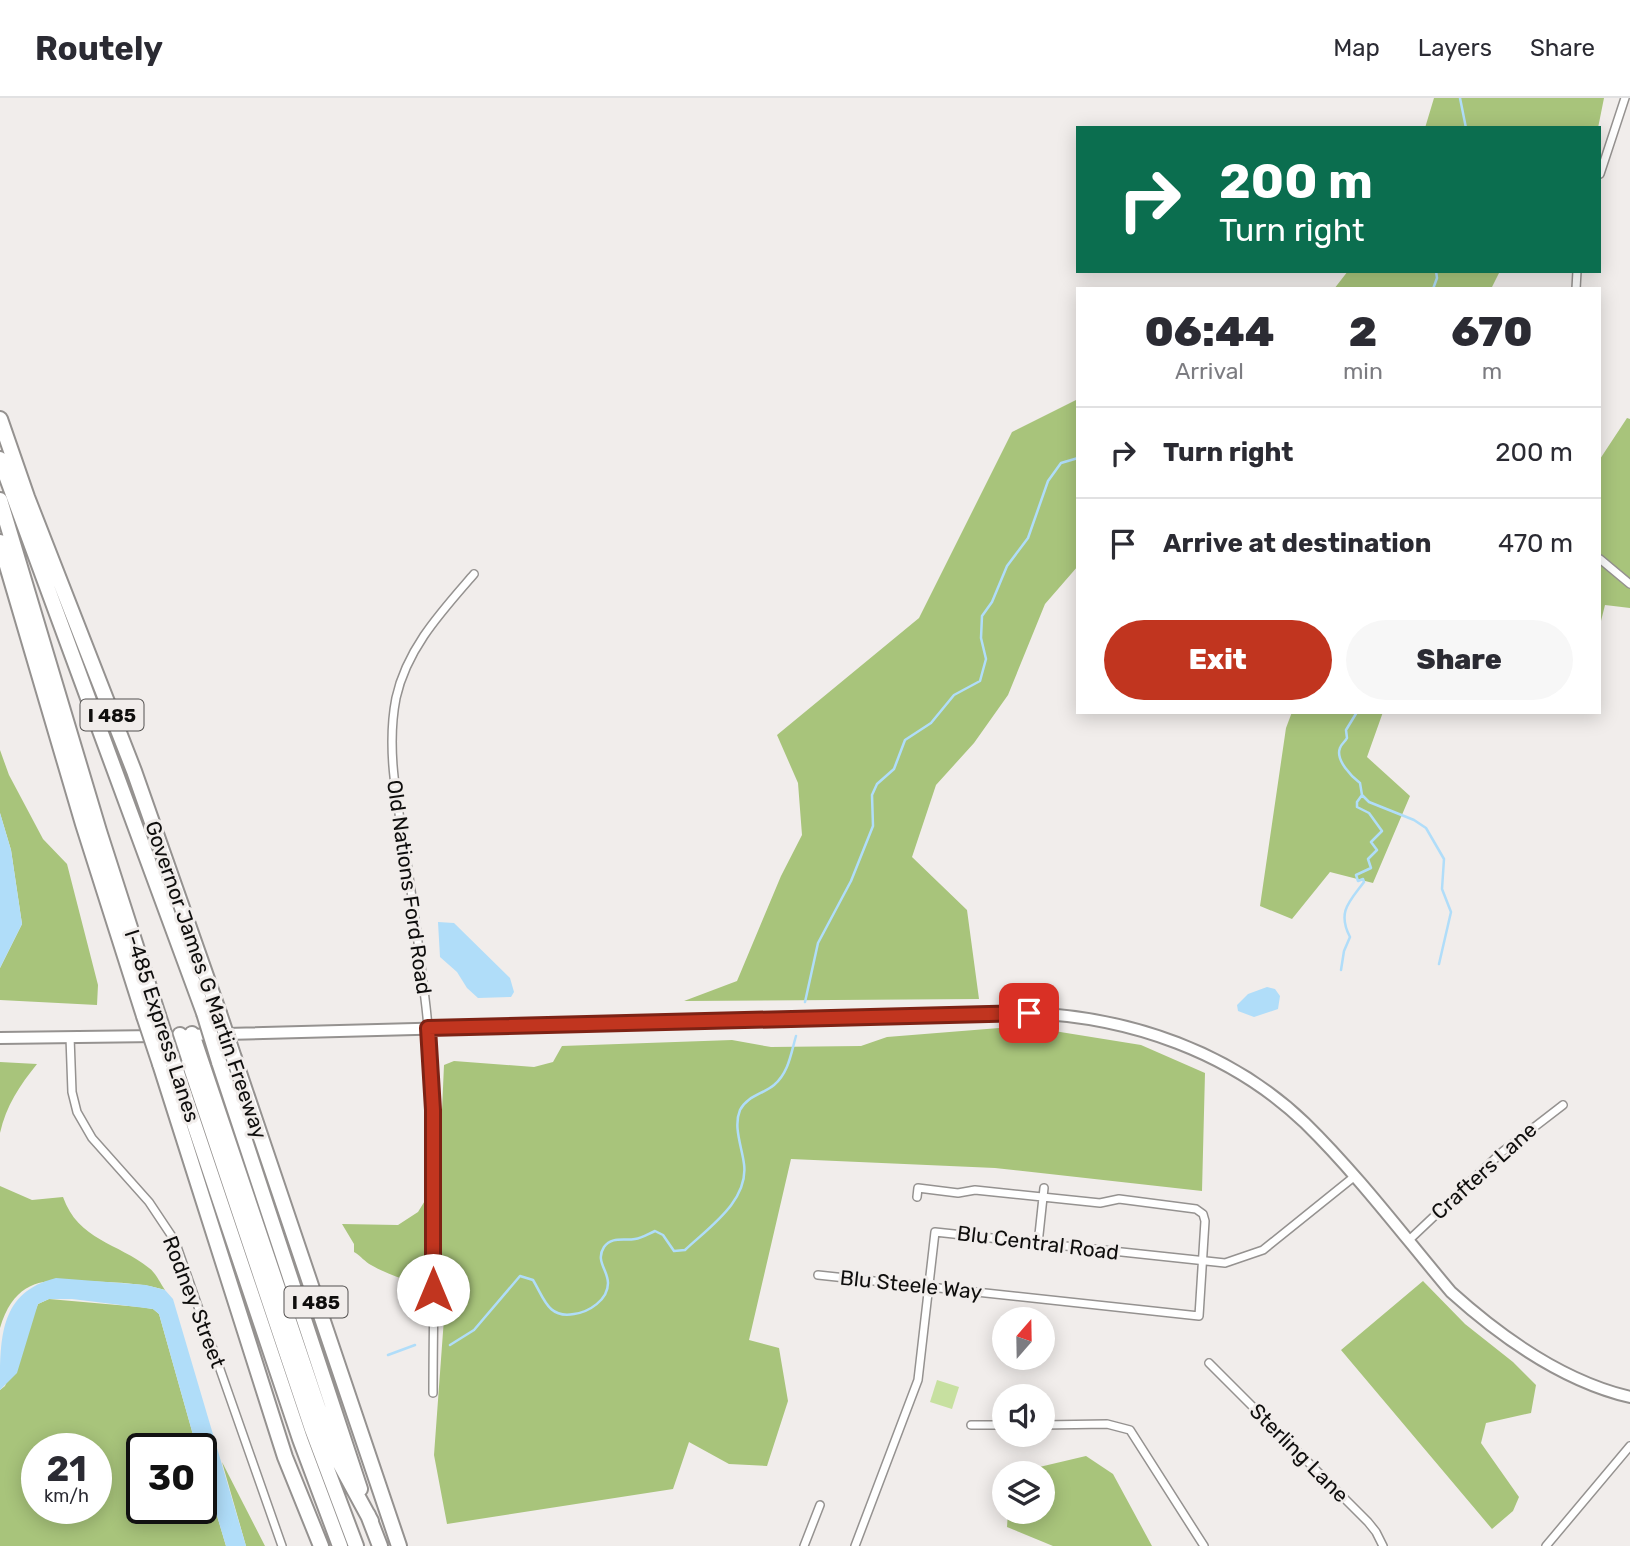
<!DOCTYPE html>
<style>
body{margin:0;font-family:Rubik,sans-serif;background:#f7f7f7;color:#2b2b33;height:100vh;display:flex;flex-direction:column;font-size:26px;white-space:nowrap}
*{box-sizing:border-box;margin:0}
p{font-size:23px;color:#7c7c81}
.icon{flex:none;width:38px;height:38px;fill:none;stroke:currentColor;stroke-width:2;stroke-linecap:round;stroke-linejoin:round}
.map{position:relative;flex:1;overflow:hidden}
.side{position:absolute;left:1076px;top:189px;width:525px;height:427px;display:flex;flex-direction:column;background:#fff;border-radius:0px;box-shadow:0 4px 18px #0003}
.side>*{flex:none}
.top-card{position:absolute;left:1076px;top:28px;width:525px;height:147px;border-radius:0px;box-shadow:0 4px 18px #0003;background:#0b6e4f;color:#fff;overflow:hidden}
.needle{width:46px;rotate:20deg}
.controls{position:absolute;left:992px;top:1209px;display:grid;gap:14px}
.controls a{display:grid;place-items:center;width:63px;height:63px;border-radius:50%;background:#fff;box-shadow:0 4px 18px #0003;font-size:35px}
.speed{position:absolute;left:21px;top:1335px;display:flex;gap:14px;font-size:35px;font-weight:700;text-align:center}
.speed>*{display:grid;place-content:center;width:91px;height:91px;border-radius:50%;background:#fff;box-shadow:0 4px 18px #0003;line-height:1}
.speed small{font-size:18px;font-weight:400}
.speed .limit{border:4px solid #111;border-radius:10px;background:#fff;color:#111}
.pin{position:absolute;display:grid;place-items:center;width:60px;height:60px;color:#fff;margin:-30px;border-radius:14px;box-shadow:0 4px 10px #0006}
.me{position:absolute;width:77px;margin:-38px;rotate:0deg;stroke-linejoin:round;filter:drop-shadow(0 0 5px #0008)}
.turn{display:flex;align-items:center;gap:24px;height:147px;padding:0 28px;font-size:32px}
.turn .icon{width:91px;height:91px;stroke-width:2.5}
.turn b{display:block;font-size:49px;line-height:60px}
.eta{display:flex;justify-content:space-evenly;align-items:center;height:119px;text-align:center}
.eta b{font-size:42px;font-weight:800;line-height:49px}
.button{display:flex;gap:14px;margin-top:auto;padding:14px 28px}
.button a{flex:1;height:80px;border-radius:42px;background:#c1351f;color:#fff;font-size:28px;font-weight:800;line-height:80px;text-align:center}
.button a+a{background:#f7f7f7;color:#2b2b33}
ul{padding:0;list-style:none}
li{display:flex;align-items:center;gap:21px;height:91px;padding:0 28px;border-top:2px solid #e1e1e2}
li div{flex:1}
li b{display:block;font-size:26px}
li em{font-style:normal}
header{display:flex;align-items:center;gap:42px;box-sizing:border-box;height:98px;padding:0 35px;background:#fff;border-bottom:2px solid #e1e1e2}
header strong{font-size:33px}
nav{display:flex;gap:38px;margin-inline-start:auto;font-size:24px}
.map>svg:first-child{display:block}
.green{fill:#c7e0a0}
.forest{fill:#a8c47b;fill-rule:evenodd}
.water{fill:#b0ddf9}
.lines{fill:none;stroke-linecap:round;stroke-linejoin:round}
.stream{stroke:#b0ddf9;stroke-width:2.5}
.minor-casing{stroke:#959290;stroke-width:10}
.secondary-casing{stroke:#959290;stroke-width:14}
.motorway-casing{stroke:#959290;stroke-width:18}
.minor{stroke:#fff;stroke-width:7}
.secondary{stroke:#fff;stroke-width:10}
.motorway{stroke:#fff;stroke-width:14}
.motorway-bridge-casing{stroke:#959290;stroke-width:18;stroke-linecap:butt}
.motorway-bridge{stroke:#fff;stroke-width:14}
.route-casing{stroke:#7d2214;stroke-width:18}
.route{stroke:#c1351f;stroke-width:12}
.labels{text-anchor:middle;stroke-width:6;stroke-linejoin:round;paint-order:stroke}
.shield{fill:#f1edeb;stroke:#535150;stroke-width:2}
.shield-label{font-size:19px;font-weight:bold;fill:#0f0e0d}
.street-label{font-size:21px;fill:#0f0e0d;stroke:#f1edeb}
</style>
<header>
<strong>Routely</strong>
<nav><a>Map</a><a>Layers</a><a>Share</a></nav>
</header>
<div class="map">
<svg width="1630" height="1448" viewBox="0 0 1630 1448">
<rect width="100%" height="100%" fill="#f1edeb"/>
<path class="green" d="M937,1282L959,1289L952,1311L930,1304Z"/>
<path class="forest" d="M1434,0H1604L1598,30H1425Z
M1348,173H1500L1491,191H1334Z
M1078,301V468L1045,506L1008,597L974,645L936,687L912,759L967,812L979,901L684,903L737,883L781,778L802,737L798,685L777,637L919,520L1012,334Z
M1627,320L1630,321V510L1605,507L1600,527V361Z
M1292,614H1383L1367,659L1410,698L1373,785L1330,774L1292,821L1260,808L1286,630Z
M0,652L9,677L43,741L67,766L98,887L97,907L0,902V870L22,826L11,752L0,715Z
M1023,928L1141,947L1205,975L1202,1093L995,1070L791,1061L749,1242L779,1250L788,1303L767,1368L729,1366L689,1344L673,1391L447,1426L434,1357L446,1193C421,1187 394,1180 371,1167C365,1164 361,1158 354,1154V1146L342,1126L398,1127L418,1114L439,1080L444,967L454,963L534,969L553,964L562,948L732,942L771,949L861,948L887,939Z
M0,964L37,966C20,987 6,1008 0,1035Z
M0,1088L32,1102L63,1099C78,1142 118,1145 149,1170C156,1175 160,1185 165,1192C145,1186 127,1185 106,1184C57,1183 18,1171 0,1230Z
M1423,1183L1465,1226L1513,1264L1536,1287L1531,1315L1486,1325L1481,1345L1519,1399L1513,1413L1492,1431L1341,1252Z
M49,1201L140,1209L153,1211L159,1216L197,1351H142V1410H201V1364L226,1448H0V1292L5,1288L38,1206ZM37,1351H96V1410H37Z
M1086,1358L1113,1376L1152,1448H1053L1007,1429L1008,1414H1043V1376L1014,1375Z
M222,1364L265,1448H246Z"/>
<path class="water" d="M0,715L11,752L22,826L0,870Z
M438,824L454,825L510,880L514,894L511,899L478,900L467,890L457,874L440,859Z
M1267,889L1275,891L1280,898L1278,911L1254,919L1238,913L1237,907L1248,896Z
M56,1180L146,1187L165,1192L173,1201L246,1448H226L201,1364V1351H197L159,1216L153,1211L72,1201H49L38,1206L17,1275L0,1292C0,1238 0,1194 56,1180Z"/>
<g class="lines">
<path class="stream" d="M1460,0L1466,30
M1433,191L1437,180L1436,173
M1362,697L1369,704L1414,722L1426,730L1444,761L1442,791L1451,814L1439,866
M1341,872L1344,853L1350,839C1337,814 1349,804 1364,784L1363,781L1358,783L1356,777L1371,770L1368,761L1377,752L1371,744L1382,733L1369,715L1357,709V704L1362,697L1360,685C1352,679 1335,662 1340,650C1341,646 1345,644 1347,640L1346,632L1357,614
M805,904L818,845L851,783L873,728L872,697L877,686L894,671L905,642L931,625L954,597L980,583L986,561L981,540L982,518L992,504L1007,468L1028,440L1048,383L1061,365L1078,360
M450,1247L474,1232L520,1178L533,1182C544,1200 548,1221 574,1216C589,1214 608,1202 608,1185C608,1172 595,1163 604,1149C612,1138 624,1143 635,1141C642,1140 648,1136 655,1133L663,1137L674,1153L685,1152C708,1130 749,1103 744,1066C742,1049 733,1029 740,1012C747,998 763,996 774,987C789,974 791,955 796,938
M388,1257L415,1247"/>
<g class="minor-casing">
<path id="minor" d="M1600,76L1625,0
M1576,191L1577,173
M1600,461L1630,486
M70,939L72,994L77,1014L92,1040L149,1104L175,1143L282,1448
M1408,1143L1502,1054L1563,1007
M1038,1146L1044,1090
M818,1177L1199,1218L1205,1123L1203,1116L1196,1111L1119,1101L1100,1105L975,1092L958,1095L918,1090L917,1099
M1209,1265L1368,1424L1376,1434L1383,1448
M433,1295C433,1167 440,1037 426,909C420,857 413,804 405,752C397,702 386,651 396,600C407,550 442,513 474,476
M971,1327H1004
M1043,1327L1107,1326L1130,1332L1204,1448
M804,1448L820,1407
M855,1448L918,1282L935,1134L1225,1165L1263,1152L1355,1078
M1546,1448L1630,1348"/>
</g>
<g class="secondary-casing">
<path id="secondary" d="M187,937L1029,915C1130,919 1231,954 1305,1025C1358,1077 1403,1137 1451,1194C1502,1240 1562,1283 1630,1299
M0,940L157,938"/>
</g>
<g class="motorway-casing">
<path id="motorway" d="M0,321L27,399L134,673L219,915
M0,361L204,915
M0,402L99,733L158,917
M0,444L83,726L144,918
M192,936L318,1309L339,1364L371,1423
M180,937L312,1331L356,1448
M234,960L399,1448
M219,964L360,1391
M160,966L285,1359L321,1448
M174,966L300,1341L340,1448
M368,1417L380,1448"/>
</g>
<use href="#minor" class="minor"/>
<use href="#secondary" class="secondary"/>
<use href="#motorway" class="motorway"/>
<g class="motorway-bridge-casing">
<path id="motorway-bridge" d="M204,915L219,964
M219,915L234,960
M158,917L174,966
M144,918L160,966"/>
</g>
<use href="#motorway-bridge" class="motorway-bridge"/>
</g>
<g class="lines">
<g class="route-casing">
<path id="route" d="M433,1192V1012L428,930L1029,915"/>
</g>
<use href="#route" class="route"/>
</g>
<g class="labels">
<g class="shield">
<rect x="80.5" y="601.5" width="63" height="31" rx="5"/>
<rect x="284.5" y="1188.5" width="63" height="31" rx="5"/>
</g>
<g class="shield-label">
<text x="112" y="624">I 485</text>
<text x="316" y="1211">I 485</text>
</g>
<g class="street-label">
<text transform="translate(409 789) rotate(82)" y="7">Old Nations Ford Road</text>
<text transform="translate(206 882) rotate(71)" y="7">Governor James G Martin Freeway</text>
<text transform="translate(162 928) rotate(72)" y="7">I-485 Express Lanes</text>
<text transform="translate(1484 1073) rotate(-42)" y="7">Crafters Lane</text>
<text transform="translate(1038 1145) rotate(7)" y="7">Blu Central Road</text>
<text transform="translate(911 1187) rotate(6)" y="7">Blu Steele Way</text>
<text transform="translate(194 1204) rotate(69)" y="7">Rodney Street</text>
<text transform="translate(1299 1355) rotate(45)" y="7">Sterling Lane</text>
</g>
</g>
</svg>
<div class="controls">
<a><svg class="needle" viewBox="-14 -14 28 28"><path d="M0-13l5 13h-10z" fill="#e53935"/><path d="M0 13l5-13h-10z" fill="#7c7c81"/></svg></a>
<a><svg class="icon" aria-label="sound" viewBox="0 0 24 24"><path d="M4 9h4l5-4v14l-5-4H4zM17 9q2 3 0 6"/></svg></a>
<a><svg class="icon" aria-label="layers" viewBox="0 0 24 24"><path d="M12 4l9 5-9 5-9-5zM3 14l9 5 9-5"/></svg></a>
</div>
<div class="speed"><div>21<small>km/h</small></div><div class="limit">30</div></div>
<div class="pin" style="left:1029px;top:915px;background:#d93025"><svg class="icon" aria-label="arrive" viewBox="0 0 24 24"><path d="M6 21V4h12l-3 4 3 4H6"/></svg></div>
<svg class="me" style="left:433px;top:1192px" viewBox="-20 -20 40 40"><circle r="19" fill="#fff"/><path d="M0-13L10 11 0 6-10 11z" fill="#c1351f"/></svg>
<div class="top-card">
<div class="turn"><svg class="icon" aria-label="right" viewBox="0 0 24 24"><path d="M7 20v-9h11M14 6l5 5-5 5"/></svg><div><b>200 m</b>Turn right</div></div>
</div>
<section class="side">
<div class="eta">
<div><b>06:44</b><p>Arrival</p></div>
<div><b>2</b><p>min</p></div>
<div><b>670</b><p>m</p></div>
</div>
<ul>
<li><svg class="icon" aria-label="right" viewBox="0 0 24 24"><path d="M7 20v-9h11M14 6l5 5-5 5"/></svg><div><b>Turn right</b></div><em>200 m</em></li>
<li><svg class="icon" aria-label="arrive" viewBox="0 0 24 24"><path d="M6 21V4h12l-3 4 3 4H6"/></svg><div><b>Arrive at destination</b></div><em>470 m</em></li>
</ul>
<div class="button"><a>Exit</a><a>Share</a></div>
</section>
</div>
